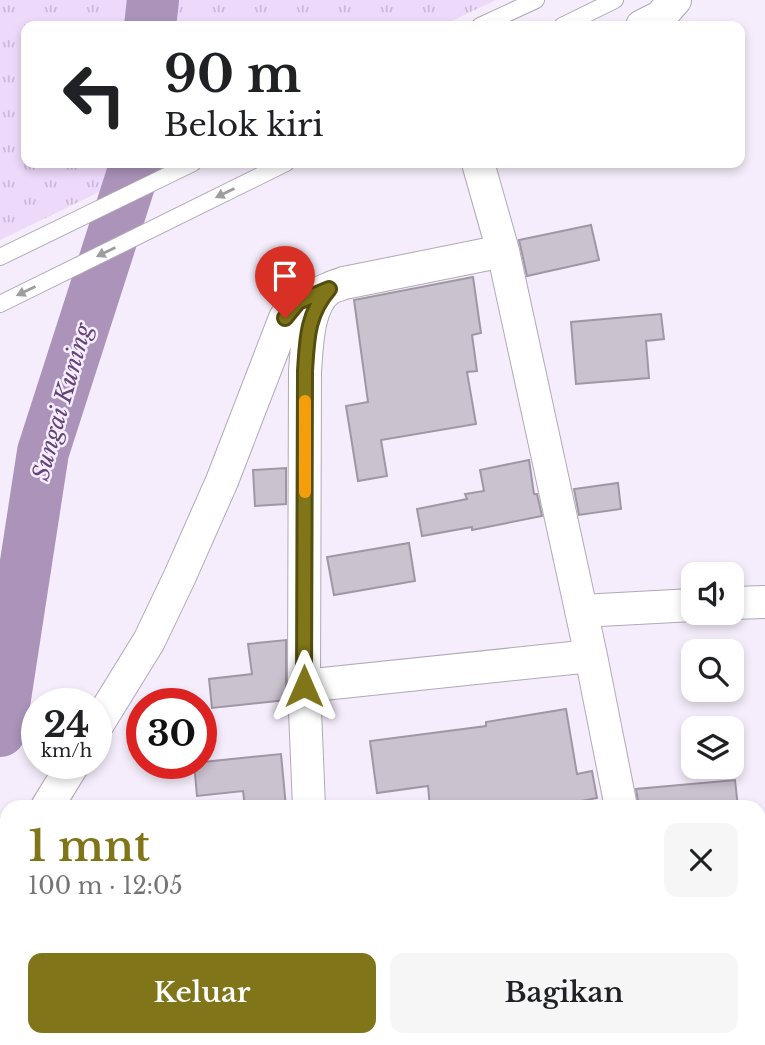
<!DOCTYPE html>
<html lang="id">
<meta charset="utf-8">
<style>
body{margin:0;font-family:"Libre Baskerville",serif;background:#f6f6f6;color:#202124;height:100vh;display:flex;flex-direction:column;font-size:26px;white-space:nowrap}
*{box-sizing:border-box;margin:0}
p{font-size:23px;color:#757577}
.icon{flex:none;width:38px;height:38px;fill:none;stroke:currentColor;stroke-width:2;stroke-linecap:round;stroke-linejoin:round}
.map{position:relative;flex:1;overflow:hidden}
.side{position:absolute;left:0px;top:800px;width:766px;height:247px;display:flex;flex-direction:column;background:#fff;border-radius:21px 21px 0 0;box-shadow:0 4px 10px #0003}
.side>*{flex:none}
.banner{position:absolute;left:21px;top:21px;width:724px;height:147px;border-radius:14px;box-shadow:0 4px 10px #0003;background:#fff;color:#202124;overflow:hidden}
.buttons{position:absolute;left:681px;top:562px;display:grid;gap:14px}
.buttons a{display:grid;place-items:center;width:63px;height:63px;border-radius:14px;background:#fff;box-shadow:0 4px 10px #0003;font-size:35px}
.speed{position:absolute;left:21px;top:688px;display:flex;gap:14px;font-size:35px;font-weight:700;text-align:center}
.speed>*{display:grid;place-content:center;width:91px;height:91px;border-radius:50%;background:#fff;box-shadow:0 4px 10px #0003;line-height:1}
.speed small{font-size:18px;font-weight:400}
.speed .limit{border:10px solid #d22;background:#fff;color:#111}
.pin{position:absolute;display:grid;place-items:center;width:60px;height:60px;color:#fff;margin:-72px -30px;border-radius:50% 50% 50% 0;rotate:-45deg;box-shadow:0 0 7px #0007}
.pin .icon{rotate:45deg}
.me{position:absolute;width:77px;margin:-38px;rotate:0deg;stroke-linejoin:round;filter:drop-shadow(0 0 5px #0008)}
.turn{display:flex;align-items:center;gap:24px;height:147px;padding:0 28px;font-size:32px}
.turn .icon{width:91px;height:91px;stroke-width:2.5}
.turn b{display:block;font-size:49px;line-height:60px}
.round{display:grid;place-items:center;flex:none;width:74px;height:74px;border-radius:14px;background:#f6f6f6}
.head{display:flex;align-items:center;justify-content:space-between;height:119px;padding:0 28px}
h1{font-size:42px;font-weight:600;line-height:52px;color:#807619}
.primary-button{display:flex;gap:14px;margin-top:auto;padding:14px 28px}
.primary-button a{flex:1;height:80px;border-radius:14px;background:#807619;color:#fff;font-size:28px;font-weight:600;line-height:80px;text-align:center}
.primary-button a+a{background:#f6f6f6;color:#202124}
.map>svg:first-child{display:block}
.grass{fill:url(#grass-tufts)}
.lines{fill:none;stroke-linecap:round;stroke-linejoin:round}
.river{stroke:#ab93ba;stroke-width:52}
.building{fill:#cac2cf;stroke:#9f97a4;stroke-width:2}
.service-casing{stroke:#b1a9b6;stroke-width:18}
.minor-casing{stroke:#b1a9b6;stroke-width:34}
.service{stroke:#fff;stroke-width:16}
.minor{stroke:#fff;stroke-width:32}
.oneway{fill:#9e9c9f}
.route-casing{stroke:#534d10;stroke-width:18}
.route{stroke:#807619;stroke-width:12}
.slow{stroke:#f59e0b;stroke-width:12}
.labels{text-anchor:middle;stroke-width:5;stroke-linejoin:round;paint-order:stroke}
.water-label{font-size:23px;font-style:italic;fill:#654378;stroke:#f5edfb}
</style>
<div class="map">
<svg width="765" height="1045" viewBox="0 0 765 1045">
<defs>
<pattern id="grass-tufts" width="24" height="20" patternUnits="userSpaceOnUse" patternTransform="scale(1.75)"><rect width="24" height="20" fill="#edd9fa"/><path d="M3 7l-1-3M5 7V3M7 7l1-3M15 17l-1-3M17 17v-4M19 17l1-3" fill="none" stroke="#cbbad6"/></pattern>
</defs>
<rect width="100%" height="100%" fill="#f5edfb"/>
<path class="grass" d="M0,0H496L441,26H26V163H159L0,240Z"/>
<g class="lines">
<path class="river" d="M150,26L153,0
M0,731L43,452L136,163"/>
</g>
<path class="building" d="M591,225L599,260L527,276L519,240Z
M473,277L481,333L472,335L477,371L467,372L476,424L381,440L387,476L358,481L346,406L368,402L354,300Z
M661,314L664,339L646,341L649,378L576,384L571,322Z
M529,460L534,494H537L542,516L472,530V527L422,536L417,509L467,499L465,494L484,491L480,470Z
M286,468V504L255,506L253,470Z
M618,483L621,509L579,515L574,489Z
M409,543L415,581L334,595L327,557Z
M286,640V700L212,708L209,679L252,674L248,644Z
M566,709L577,774L592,771L597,798L581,801L582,807H430L428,786L377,793L370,741L486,726V722Z
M281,754L286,807H245L243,791L197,796L194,763Z
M735,780L738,807H639L636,789Z"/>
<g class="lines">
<g class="service-casing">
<path id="service" d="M480,26L536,0
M562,26L615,0
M0,257L193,163
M0,304L286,163"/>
</g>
<g class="minor-casing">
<path id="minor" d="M642,26L660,17L675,0
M478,163L503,251L591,656L621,807
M732,603L765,602
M581,611L693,605
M304,686L591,656
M96,727L149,641L180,576L222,481L285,318L298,302L328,289
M47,807L74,763
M309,807L304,686L305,371C307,347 307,304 329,289C333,286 340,285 344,283L503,251
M0,893L7,879
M319,1040L320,1045
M544,1040L545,1045
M668,1040L669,1045"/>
</g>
<use href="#service" class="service"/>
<use href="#minor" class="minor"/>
</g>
<defs><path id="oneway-solid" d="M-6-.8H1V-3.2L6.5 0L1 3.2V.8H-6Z" transform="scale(1.75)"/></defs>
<g class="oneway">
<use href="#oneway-solid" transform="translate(225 193) rotate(154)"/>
<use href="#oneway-solid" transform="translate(106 252) rotate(154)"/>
<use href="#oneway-solid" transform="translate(26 291) rotate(154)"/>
</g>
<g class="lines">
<g class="route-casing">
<path id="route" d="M285,318L298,302L329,289C307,314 307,340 305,371L304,686"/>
</g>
<use href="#route" class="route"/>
<path class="slow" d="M305,492V401"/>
</g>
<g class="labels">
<g class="water-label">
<text transform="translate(62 402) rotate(-74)" y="8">Sungai Kuning</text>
</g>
</g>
</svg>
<div class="buttons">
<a><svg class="icon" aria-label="sound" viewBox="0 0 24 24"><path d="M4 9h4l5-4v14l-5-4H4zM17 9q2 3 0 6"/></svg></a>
<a><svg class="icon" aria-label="search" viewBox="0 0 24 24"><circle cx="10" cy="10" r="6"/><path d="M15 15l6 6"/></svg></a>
<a><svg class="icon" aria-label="layers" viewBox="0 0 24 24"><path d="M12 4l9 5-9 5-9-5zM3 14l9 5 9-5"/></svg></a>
</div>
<div class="speed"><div>24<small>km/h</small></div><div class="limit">30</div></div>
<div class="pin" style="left:285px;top:318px;background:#d93025"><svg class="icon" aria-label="arrive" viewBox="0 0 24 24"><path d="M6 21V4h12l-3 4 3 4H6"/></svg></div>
<svg class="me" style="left:304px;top:686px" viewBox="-20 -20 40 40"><path d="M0-17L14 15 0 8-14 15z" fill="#807619" stroke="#fff" stroke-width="4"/></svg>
<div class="banner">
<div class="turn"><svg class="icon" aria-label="left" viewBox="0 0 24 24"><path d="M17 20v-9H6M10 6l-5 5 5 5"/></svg><div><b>90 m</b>Belok kiri</div></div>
</div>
<section class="side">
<div class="head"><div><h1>1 mnt</h1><p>100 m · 12:05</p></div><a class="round"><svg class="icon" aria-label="close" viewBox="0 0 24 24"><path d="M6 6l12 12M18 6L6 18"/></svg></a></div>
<div class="primary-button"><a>Keluar</a><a>Bagikan</a></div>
</section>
</div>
